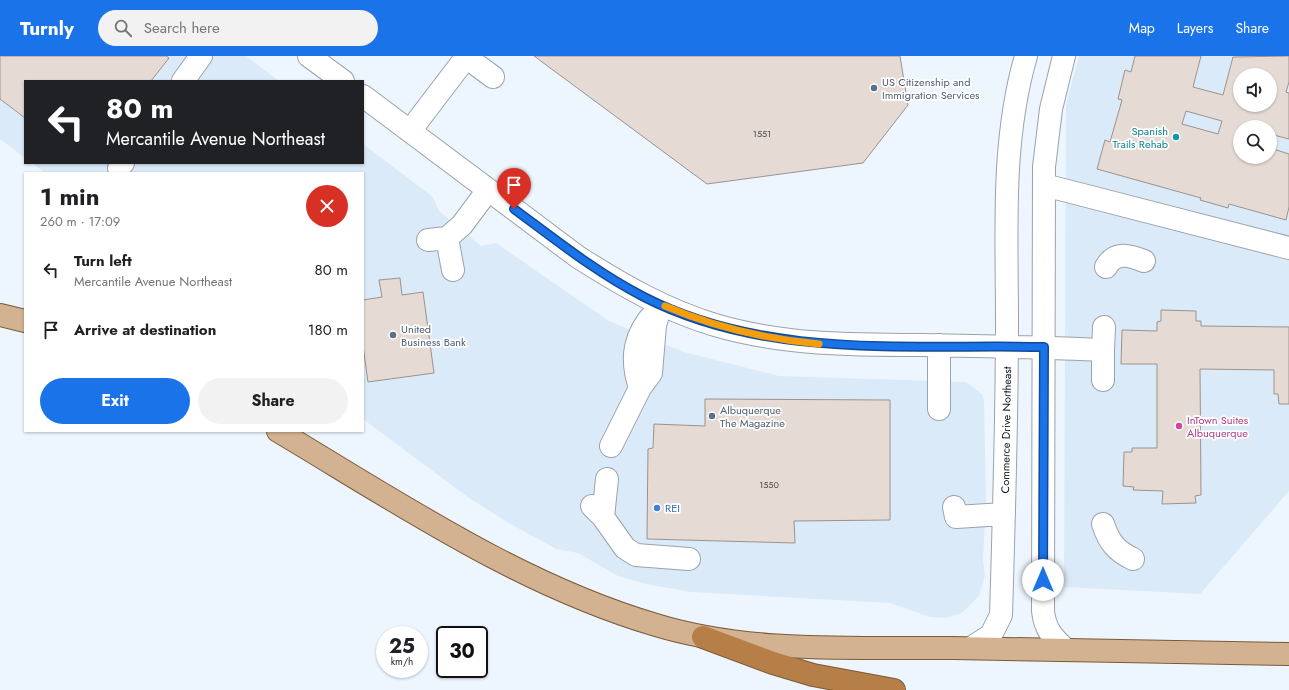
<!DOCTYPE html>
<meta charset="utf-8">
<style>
body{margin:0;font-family:Jost,sans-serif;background:#f2f2f2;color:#202124;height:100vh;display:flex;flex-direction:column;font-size:15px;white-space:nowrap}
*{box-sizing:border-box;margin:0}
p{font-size:13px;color:#757577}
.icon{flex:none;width:22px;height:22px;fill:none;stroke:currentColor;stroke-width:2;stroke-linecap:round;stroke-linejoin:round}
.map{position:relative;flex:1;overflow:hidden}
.side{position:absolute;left:24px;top:116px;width:340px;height:260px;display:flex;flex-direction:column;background:#fff;border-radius:0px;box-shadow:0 1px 3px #0004}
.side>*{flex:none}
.hud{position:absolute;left:24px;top:24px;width:340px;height:84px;border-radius:0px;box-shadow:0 1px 3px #0004;background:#202124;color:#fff;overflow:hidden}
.tools{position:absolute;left:1233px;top:12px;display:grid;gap:8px}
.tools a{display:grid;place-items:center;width:44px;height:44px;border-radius:50%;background:#fff;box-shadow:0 1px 3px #0004;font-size:20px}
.speed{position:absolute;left:376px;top:570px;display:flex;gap:8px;font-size:20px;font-weight:700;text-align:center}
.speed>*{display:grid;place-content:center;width:52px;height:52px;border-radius:50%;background:#fff;box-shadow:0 1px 3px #0004;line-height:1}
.speed small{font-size:10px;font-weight:400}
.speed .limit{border:2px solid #111;border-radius:6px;background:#fff;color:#111}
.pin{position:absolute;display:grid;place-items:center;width:34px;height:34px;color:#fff;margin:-41px -17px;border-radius:50% 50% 50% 0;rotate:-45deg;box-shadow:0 0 4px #0007}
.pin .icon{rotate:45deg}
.me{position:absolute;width:44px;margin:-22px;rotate:0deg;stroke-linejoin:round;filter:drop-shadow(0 0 3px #0008)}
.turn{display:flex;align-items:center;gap:14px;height:84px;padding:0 16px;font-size:18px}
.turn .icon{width:52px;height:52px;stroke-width:2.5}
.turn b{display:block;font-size:28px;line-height:34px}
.round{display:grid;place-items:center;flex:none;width:42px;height:42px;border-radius:21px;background:#f2f2f2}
.headline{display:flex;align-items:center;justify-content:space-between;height:68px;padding:0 16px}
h1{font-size:24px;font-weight:700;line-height:30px}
.cta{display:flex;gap:8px;margin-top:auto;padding:8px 16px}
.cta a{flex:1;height:46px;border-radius:24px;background:#1a73e8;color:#fff;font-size:16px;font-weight:700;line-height:46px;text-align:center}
.cta a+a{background:#f2f2f2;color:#202124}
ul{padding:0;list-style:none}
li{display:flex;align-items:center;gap:12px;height:60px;padding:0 16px}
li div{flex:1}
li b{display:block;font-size:15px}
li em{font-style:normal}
header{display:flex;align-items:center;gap:24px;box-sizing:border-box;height:56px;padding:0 20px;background:#1a73e8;color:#fff}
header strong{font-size:19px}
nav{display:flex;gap:22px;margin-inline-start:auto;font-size:14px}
.search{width:280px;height:36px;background:#f2f2f2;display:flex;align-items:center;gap:10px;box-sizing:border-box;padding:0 14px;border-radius:22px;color:#757577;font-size:15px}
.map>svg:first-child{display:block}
.built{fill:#dbeaf8;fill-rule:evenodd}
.building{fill:#e6dbd4;stroke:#9c928c;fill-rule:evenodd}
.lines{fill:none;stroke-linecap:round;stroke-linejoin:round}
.minor-casing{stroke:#9aa2aa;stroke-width:24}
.major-casing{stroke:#7c5936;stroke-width:24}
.highway-casing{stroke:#7c5936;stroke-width:24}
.minor{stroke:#fff;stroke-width:22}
.major{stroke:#d3b291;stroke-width:22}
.highway{stroke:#b67f47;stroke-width:22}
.route-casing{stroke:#114b97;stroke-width:10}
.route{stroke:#1a73e8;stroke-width:7}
.slow{stroke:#f59e0b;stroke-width:7}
.service-dot{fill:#5c6f8a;stroke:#fff;stroke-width:1.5}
.culture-dot{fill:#0f9aa8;stroke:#fff;stroke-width:1.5}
.hotel-dot{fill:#d1479c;stroke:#fff;stroke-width:1.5}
.shop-dot{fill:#3f7fe0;stroke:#fff;stroke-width:1.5}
.labels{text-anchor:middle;stroke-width:3.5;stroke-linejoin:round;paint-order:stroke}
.number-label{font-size:9px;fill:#454445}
.service-label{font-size:11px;fill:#4e5e75;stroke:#fff;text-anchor:start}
.culture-label{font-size:11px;fill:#0d838f;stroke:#fff;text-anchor:end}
.hotel-label{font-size:11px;fill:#b23c85;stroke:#fff;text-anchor:start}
.street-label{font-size:11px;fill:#0f1215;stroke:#fff}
.shop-label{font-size:11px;fill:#366cbe;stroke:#fff;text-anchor:start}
</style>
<header>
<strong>Turnly</strong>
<div class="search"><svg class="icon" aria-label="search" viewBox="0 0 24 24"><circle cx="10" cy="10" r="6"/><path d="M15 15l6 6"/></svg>Search here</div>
<nav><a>Map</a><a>Layers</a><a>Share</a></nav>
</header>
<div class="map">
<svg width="1289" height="634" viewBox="0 0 1289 634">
<rect width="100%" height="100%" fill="#edf6ff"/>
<path class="built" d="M0,0H246L279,25H25V102L0,83Z
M1079,0H1289V435L1200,538L1064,531L1066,48ZM1240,19H1270V49H1240ZM1240,71H1270V101H1240Z
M363,88L433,141L439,155L481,190L496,187L609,265L684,296L779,320L966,326L982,338L984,344L986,444L983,504L985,520L979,540L962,557L946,562L930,561L890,547L691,536L646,528L618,520L578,497L556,493L507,466L469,442L363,363V117H45L32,107H363Z"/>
<path class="building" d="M0,0H166L169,2L151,25H25V62L0,43Z
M534,0H900L908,49L863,107L707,128Z
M1135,0H1201L1193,31L1223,39L1233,1L1289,0V26L1286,36L1289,37V83L1270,78V71H1240V101H1270V92L1289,98V151L1286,164L1229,148L1228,152L1200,144L1201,142L1097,113L1105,84L1110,86L1122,44L1118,43L1125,14L1131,16ZM1240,19H1270V49H1240ZM1186,55L1222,65L1218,78L1182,68Z
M400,222L402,239L423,236L434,317L368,326L363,290V244L382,241L379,224Z
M1161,254L1196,255V265H1201V270L1289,271V348H1279L1278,338H1274V314L1200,313L1201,439L1195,440L1196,447L1162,448L1163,435L1133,434L1134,431L1123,430L1124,396H1132V392H1157V308H1121L1122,274L1157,275V266L1161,265Z
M705,343L890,344V464L794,465L795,487L647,483L648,393L653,392L654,368L705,370Z"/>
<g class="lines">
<g class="minor-casing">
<path id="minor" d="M309,0L343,25
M1064,0L1051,53L1044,111L1043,555C1045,573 1052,581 1065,593
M466,1L493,21
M183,25L201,0
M363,40L578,201C622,229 665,254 715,269C783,289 852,289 922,289C982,290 1042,291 1103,294L1104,271
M410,75L467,0
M119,112L123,107
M1044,129L1289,192
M447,182L453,214
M428,184L447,182L462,169L488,134
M1106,211C1115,195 1129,199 1144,205
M939,289V353
M1103,294V324
M640,332C630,302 634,278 656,255
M611,390L640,332L651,317L655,269L661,249
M592,450L603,461L625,492L636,499L689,503
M954,451L956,461L1004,458
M603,461L607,423
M1103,468C1109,486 1116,495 1133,503
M971,592L991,579L1001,559C1004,461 1007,363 1007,265C1007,176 1001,86 1026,0"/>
</g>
<g class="major-casing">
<path id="major" d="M0,259L25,265
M278,375C399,447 520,529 656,569C751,598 855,591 953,592C1065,593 1177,597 1289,598"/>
</g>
<g class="highway-casing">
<path id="highway" d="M703,581L773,607L813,619L894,634"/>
</g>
<use href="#minor" class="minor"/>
<use href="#major" class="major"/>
<use href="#highway" class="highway"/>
</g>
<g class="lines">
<g class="route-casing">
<path id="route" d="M514,153C556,184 597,217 644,241C767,304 910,288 1044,291L1043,524"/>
</g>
<use href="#route" class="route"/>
<path class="slow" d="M665,250C714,271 766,283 819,288"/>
</g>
<g class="service-dot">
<circle cx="874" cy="32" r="4"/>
<circle cx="393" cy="279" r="4"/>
<circle cx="712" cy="360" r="4"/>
</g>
<circle class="culture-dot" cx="1176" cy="81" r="4"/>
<circle class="hotel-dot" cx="1179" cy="370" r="4"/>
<circle class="shop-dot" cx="657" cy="452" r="4"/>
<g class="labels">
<g class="number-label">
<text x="762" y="81">1551</text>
<text x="769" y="432">1550</text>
</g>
<g class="service-label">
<text x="882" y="30">US Citizenship and<tspan x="882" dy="13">Immigration Services</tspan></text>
<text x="401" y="277">United<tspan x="401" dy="13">Business Bank</tspan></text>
<text x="720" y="358">Albuquerque<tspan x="720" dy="13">The Magazine</tspan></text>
</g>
<g class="culture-label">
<text x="1168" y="79">Spanish<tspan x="1168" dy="13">Trails Rehab</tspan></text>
</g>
<g class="hotel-label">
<text x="1187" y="368">InTown Suites<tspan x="1187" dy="13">Albuquerque</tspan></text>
</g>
<g class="street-label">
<text transform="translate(1006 374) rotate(-89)" y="4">Commerce Drive Northeast</text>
</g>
<g class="shop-label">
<text x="665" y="456">REI</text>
</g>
</g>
</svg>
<div class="tools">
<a><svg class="icon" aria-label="sound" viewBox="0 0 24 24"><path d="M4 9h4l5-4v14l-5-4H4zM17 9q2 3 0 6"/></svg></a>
<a><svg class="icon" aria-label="search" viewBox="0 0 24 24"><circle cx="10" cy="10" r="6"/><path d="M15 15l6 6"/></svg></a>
</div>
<div class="speed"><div>25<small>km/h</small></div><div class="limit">30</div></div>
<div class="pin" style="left:514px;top:153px;background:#d93025"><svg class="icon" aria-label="arrive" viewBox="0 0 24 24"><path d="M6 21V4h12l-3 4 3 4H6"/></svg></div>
<svg class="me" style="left:1043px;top:524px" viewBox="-20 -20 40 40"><circle r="19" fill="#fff"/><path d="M0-13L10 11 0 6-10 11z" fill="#1a73e8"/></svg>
<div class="hud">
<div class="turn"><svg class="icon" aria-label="left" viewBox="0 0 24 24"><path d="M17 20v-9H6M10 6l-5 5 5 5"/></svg><div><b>80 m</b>Mercantile Avenue Northeast</div></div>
</div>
<section class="side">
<div class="headline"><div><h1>1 min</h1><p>260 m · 17:09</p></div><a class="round" style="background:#d93025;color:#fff"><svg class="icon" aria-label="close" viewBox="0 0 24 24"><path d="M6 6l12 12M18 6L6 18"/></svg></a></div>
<ul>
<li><svg class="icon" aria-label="left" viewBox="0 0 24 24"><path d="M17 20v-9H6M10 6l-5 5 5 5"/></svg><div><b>Turn left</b><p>Mercantile Avenue Northeast</p></div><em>80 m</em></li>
<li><svg class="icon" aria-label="arrive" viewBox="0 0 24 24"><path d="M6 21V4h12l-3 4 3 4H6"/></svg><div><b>Arrive at destination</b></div><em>180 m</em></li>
</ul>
<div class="cta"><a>Exit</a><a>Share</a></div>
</section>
</div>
